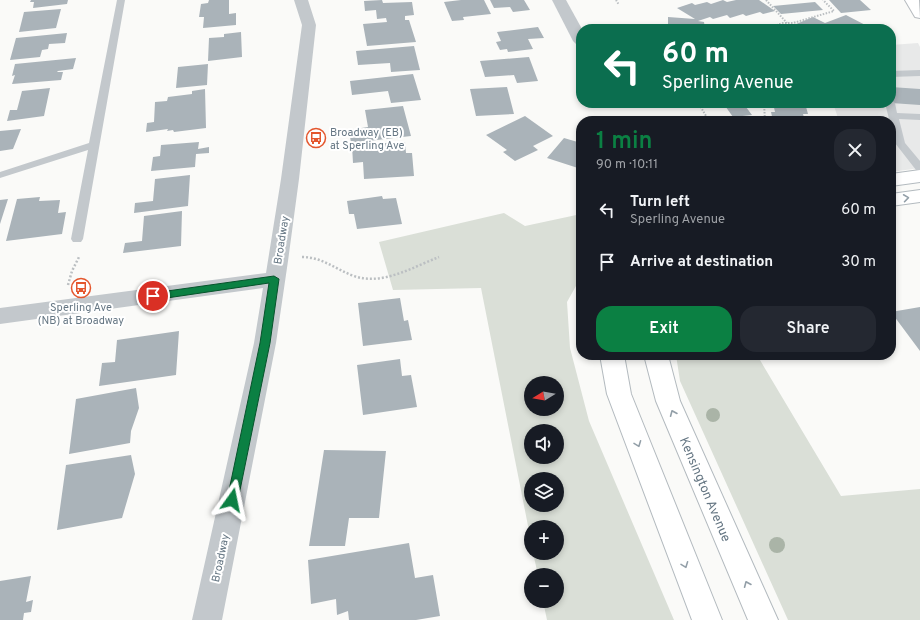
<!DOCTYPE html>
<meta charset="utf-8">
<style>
body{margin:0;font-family:Overpass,sans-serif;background:#242831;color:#f1f3f6;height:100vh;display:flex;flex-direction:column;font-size:15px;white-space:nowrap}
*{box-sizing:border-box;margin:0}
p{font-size:13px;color:#9ea1a6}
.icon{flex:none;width:22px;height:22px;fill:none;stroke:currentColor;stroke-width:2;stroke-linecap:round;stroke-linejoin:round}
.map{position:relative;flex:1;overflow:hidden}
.side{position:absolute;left:576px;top:116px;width:320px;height:244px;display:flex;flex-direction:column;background:#171b24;border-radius:16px;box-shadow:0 2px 6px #0003}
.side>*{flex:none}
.guide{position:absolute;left:576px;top:24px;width:320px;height:84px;border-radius:16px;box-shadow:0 2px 6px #0003;background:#0b6e4f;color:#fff;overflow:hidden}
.needle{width:26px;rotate:259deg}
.controls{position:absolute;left:524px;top:376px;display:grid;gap:8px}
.controls a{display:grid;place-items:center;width:40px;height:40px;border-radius:50%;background:#171b24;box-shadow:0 2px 6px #0003;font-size:20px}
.pin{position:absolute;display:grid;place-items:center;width:34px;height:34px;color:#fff;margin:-17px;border:2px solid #fff;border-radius:50%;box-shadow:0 1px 4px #0007}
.me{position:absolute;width:44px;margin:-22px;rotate:12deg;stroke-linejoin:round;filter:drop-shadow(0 0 3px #0008)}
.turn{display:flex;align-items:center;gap:14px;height:84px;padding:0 20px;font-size:18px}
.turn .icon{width:52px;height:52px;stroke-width:2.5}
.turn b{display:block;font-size:28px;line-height:34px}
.round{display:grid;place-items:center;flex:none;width:42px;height:42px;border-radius:16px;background:#242831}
.summary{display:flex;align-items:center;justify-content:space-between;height:68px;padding:0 20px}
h1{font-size:24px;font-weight:600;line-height:30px;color:#0b8043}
.action{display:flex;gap:8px;margin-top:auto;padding:8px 20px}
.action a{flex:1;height:46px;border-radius:16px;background:#0b8043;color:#fff;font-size:16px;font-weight:600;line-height:46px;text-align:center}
.action a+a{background:#242831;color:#f1f3f6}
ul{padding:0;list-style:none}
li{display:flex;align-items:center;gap:12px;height:52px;padding:0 20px}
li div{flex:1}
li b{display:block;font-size:15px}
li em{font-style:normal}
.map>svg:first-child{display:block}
.built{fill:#e8e9e9}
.green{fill:#dadfd7;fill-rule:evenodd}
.building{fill:#aab3b9}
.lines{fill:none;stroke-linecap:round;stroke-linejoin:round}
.secondary-casing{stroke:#b3babf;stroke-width:2}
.primary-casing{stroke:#b5babe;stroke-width:2}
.path-far1{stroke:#bbbfc2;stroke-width:2;stroke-dasharray:1.5 1.5;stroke-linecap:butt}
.path{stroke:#bbbfc2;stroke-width:2.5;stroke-dasharray:2 2;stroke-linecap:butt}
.service{fill:#c3c8cc;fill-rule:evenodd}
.minor{fill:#c3c8cc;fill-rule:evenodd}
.tertiary{fill:#c3c8cc;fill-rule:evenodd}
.secondary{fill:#fff;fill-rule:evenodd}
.primary{fill:#fff;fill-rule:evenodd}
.tree{fill:#aab4a7}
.oneway{stroke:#939fa8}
.route{fill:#0b8043;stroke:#07532c}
.labels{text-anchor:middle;stroke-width:4;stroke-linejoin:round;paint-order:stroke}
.poi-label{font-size:11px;fill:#657683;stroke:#fff;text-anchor:start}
.street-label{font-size:11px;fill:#657683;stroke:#fff}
.near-street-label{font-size:13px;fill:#657683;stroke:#fff}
</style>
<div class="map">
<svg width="920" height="620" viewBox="0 0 920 620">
<rect width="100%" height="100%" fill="#fafaf8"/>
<path class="built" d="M918,43L920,47V168L891,172V121H839L833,103H891V45Z"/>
<path class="green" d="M504,213L525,226L581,214V277L567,302L570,348L589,421L674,620H547L543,601H557V575H538L533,553H557V527H531V541L481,288L393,290L379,242ZM531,383H557V409H531ZM531,431H557V457H531ZM531,479H557V505H531Z
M676,355H757L841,496L920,489V620H788L680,381Z"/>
<path class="building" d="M31,0H68L67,4L33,8L34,2H30Z
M209,0H229V14L236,13V25L203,28L204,17H199L201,4L208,3Z
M382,0L383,3L412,2L414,15L405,16V20H409L416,42L367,46L363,24L387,22L386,18L377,19L376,10L365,11L364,1Z
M461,0H484L491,14L463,17L464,20L452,21L444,2Z
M490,0H524L530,10L513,12L510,7L494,8Z
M723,0L727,2L736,0H759L775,11L763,14L760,12L746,16L743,14L730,18L727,15L713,19L710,17L698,21L704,22L705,29H674V26H668V17L695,19L677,8L692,3L695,5L707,2L711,4Z
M829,0H860L871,10L841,13Z
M815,2L823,10L781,14L773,6Z
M61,9L56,28L19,32L24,12Z
M846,15L873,29H774L785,25L789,27L813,17L825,23Z
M538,27L544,38L528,39L533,49L508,52L507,49L500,50L496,42L501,41L497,32Z
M241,32L242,57L208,61L209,38L224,37V34Z
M67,33L65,43L49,44L48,49L42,50L40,57L10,60L16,38Z
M414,46L420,70L391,72L390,63L358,65L356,51Z
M529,57L538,81L517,83L514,75L485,77L480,61Z
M76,58L73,69L58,71L57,72H63L61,80L12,84L15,75L12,76L15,64Z
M208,64L207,85L176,88L178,67Z
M413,74L421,100L391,103L388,91L352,95L350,81Z
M507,87L514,114L476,116L470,89Z
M891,87L920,89V105L891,103Z
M50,88L44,116L7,121L10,110H17L22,91Z
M205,89L206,128L174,132L173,130L167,131L168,129L146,132L147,123L154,122L155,102L167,101L168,97L192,94V91Z
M723,103H743L752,115L733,117Z
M773,103H805L808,114H803L805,121H773L771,112H775Z
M403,106L411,136L351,143L349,130L368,127L365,110Z
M525,116L553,136L533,146L538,150L515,161L503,152L507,150L486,135Z
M21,129L13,149L0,151V131Z
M564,138L581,143V169L547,158Z
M199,142L198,149L209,147V153L196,154L195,167L151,171L153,157L160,156L161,145Z
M397,142H405L406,153H412L414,176L364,179L363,162L353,163L352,146Z
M190,175L188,206L134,213L135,203L153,201L155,179Z
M382,196L383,199L396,198L402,224L357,229L354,214H349L347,201Z
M40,197L39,201L60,200L58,213L66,212L62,234L6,241L17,199Z
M8,199L0,224V200Z
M182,211L181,246L123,253L125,243L142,241L144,216Z
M400,298L404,321L408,320L412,340L363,346L358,303Z
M920,307V351L891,312Z
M179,331L176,375L99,386L102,363L115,362L117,340Z
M400,359L402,376L411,375L417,407L363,415L357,365Z
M136,388L139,408L131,431L130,443L69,454L76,399Z
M324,450L386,451L379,518H349L345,546H309Z
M131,455L135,474L122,518L57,530L66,465Z
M409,543L415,578L433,575L440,616L416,620H349L348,611L337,615L336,599L311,604L308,560Z
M31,576L26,602L33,600L31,612L24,613L23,620H0V581Z"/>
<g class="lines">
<g class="secondary-casing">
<path id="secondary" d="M920,170V182L891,186V174Z
M920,190V202L891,206V194Z
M600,355H624L631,394L722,620H692L607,394Z
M644,355H668L680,401L778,620H748L656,401Z"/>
</g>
<g class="primary-casing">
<path id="primary" d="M905,0H919L920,18L915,17Z"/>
</g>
<path class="path-far1" d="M616,0L619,5
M766,0L787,23
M765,29L783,23H793L834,11L823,0
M764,103L765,121
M699,104L709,121"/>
<path class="path" d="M302,257C322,257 335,269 354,276C382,286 413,267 439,257
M68,285L72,271L79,257"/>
<path class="service" d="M117,0H125L83,239L81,242H73L71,239L88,150L0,178V172L89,143Z
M920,70V76L891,77V71Z
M891,100L895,103L897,113L920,114V120L899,119L905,143L920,161V171L916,170L895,143L885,103H891Z"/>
<path class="minor" d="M552,0H566L582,29L581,46L576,44L573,41Z"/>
<path class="tertiary" d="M294,0H308L316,25L299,179L288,261L276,343L222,620H192L254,343L263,288L0,324V308L266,273L281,179L302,25Z"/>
<use href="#secondary" class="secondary"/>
<use href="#primary" class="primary"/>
</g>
<g class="tree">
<circle cx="713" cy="415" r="7"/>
<circle cx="777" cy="545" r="8"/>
</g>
<defs><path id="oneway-chevron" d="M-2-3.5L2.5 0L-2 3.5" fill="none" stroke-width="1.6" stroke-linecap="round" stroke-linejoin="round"/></defs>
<g class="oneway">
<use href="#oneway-chevron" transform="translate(906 198) rotate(-8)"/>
<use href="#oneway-chevron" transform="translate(673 413) rotate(-113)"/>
<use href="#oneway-chevron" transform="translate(638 444) rotate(69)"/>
<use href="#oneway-chevron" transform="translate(685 565) rotate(69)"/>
<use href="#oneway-chevron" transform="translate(747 584) rotate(-113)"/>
</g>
<path class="route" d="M274,276L279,279L270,343L238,500L236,504L232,505L228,504L227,500L260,343L269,283L153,300L148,296L153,293Z"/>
<defs>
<g id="bus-ring" transform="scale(1)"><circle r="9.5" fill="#fff" stroke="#e4572e" stroke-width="1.5"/><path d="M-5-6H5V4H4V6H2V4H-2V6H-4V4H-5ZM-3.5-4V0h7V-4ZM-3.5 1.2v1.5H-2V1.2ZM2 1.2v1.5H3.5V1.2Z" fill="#e4572e"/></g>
</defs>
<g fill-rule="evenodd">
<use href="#bus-ring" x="316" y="138"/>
<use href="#bus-ring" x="81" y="288"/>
</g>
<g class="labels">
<g class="poi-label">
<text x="330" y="136">Broadway (EB)<tspan x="330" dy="13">at Sperling Ave</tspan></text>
<text x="81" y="311" text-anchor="middle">Sperling Ave<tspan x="81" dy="13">(NB) at Broadway</tspan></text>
</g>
<g class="street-label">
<text transform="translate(281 240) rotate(-81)" y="4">Broadway</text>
<text transform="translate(220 558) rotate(-78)" y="4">Broadway</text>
</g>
<g class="near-street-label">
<text transform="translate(706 489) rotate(67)" y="5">Kensington Avenue</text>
</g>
</g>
</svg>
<div class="controls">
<a><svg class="needle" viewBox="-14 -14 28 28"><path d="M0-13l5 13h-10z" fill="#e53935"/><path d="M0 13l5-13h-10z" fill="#9ea1a6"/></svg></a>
<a><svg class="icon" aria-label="sound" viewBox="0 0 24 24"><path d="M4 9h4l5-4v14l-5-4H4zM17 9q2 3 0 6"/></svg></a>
<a><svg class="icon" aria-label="layers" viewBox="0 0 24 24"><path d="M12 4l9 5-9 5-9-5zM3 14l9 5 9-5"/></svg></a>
<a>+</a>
<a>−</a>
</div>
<div class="pin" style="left:153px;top:296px;background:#d93025"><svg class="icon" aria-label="arrive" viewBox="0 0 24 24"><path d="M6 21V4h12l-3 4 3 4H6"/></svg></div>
<svg class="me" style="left:232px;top:500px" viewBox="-20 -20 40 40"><path d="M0-17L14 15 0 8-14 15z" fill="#0b8043" stroke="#fff" stroke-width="4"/></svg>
<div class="guide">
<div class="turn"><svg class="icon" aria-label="left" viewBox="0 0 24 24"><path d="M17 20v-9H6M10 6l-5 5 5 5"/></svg><div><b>60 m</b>Sperling Avenue</div></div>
</div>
<section class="side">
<div class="summary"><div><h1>1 min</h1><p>90 m · 10:11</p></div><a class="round"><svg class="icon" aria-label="close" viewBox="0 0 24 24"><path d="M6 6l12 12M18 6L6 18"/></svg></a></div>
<ul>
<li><svg class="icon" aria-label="left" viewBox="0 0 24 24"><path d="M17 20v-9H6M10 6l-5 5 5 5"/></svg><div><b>Turn left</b><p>Sperling Avenue</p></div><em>60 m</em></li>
<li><svg class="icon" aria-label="arrive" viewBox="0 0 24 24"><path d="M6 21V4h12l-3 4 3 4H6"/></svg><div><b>Arrive at destination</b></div><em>30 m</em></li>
</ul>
<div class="action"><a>Exit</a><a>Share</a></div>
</section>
</div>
